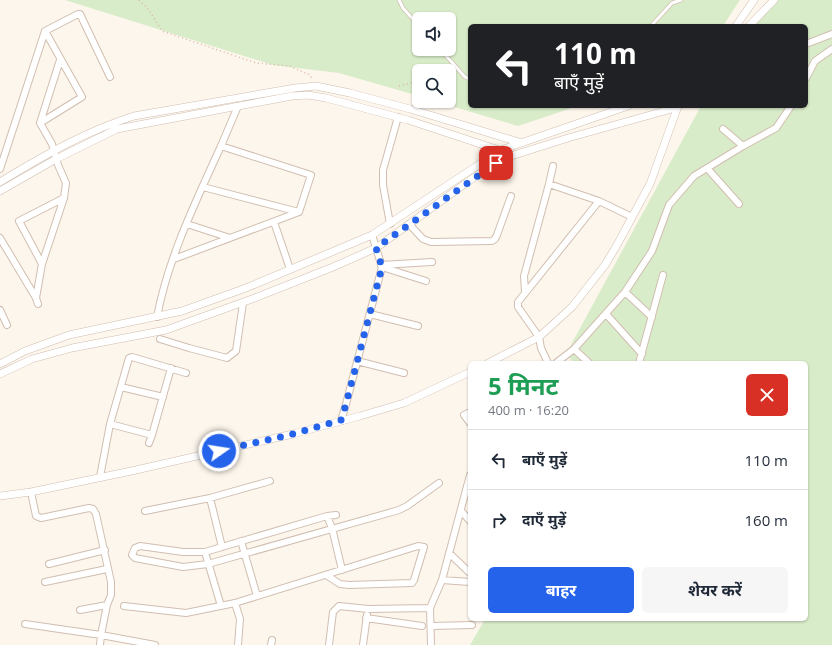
<!DOCTYPE html>
<html lang="hi">
<meta charset="utf-8">
<style>
body{margin:0;font-family:"Open Sans","Noto Sans Devanagari",sans-serif;background:#f6f6f7;color:#1f2937;height:100vh;display:flex;flex-direction:column;font-size:15px;white-space:nowrap}
*{box-sizing:border-box;margin:0}
p{font-size:13px;color:#747a83}
.icon{flex:none;width:22px;height:22px;fill:none;stroke:currentColor;stroke-width:2;stroke-linecap:round;stroke-linejoin:round}
.map{position:relative;flex:1;overflow:hidden}
.sheet{position:absolute;left:468px;top:361px;width:340px;height:260px;display:flex;flex-direction:column;background:#fff;border-radius:6px;box-shadow:0 1px 3px #0004}
.sheet>*{flex:none}
.banner{position:absolute;left:468px;top:24px;width:340px;height:84px;border-radius:6px;box-shadow:0 1px 3px #0004;background:#202124;color:#fff;overflow:hidden}
.fabs{position:absolute;left:412px;top:12px;display:grid;gap:8px}
.fabs a{display:grid;place-items:center;width:44px;height:44px;border-radius:6px;background:#fff;box-shadow:0 1px 3px #0004;font-size:20px}
.pin{position:absolute;display:grid;place-items:center;width:34px;height:34px;color:#fff;margin:-17px;border-radius:8px;box-shadow:0 2px 6px #0006}
.me{position:absolute;width:44px;margin:-22px;rotate:77deg;stroke-linejoin:round;filter:drop-shadow(0 0 3px #0008)}
.turn{display:flex;align-items:center;gap:14px;height:84px;padding:0 20px;font-size:18px}
.turn .icon{width:52px;height:52px;stroke-width:2.5}
.turn b{display:block;font-size:28px;line-height:34px}
.round{display:grid;place-items:center;flex:none;width:42px;height:42px;border-radius:6px;background:#f6f6f7}
.summary{display:flex;align-items:center;justify-content:space-between;height:68px;padding:0 20px}
h1{font-size:24px;font-weight:700;line-height:30px;color:#1e9e55}
.action{display:flex;gap:8px;margin-top:auto;padding:8px 20px}
.action a{flex:1;height:46px;border-radius:6px;background:#2563eb;color:#fff;font-size:16px;font-weight:700;line-height:46px;text-align:center}
.action a+a{background:#f6f6f7;color:#1f2937}
ul{padding:0;list-style:none}
li{display:flex;align-items:center;gap:12px;height:60px;padding:0 20px;border-top:1px solid #e0e1e3}
li div{flex:1}
li b{display:block;font-size:15px}
li em{font-style:normal}
.map>svg:first-child{display:block}
.green{fill:#d8ecc9;fill-rule:evenodd}
.lines{fill:none;stroke-linecap:round;stroke-linejoin:round}
.service-casing{stroke:#d1beb0;stroke-width:4.5}
.minor-casing{stroke:#d1beb0;stroke-width:8}
.tertiary-casing{stroke:#d1beb0;stroke-width:8}
.path{stroke:#d9b8a5;stroke-width:1.5;stroke-dasharray:1 3;stroke-linecap:butt}
.service{stroke:#fff;stroke-width:3}
.minor{stroke:#fff;stroke-width:6}
.tertiary{stroke:#fff;stroke-width:7}
.route{stroke:#2563eb;stroke-width:7;stroke-dasharray:0 12.6}
</style>
<div class="map">
<svg width="832" height="645" viewBox="0 0 832 645">
<rect width="100%" height="100%" fill="#fdf6ec"/>
<path class="green" d="M65,0H740L723,26H470V106H578L518,126L434,101H449V71H419V96L339,73L273,65ZM419,19H449V49H419Z
M777,0H832V645H470L485,619H806V363H574L566,354L701,106H806V26H754Z"/>
<g class="lines">
<g class="service-casing">
<path id="service" d="M399,0L403,8L419,26
M651,26L672,3L681,0
M440,49L465,77L470,79"/>
</g>
<g class="minor-casing">
<path id="minor" d="M45,31L82,97L40,123L60,60
M806,44L832,34
M806,78L815,61L832,49
M723,129L743,146
M221,146L238,106
M707,168L739,204
M0,169L45,31L78,14H80L110,77
M549,184L553,166
M203,187L299,212
M274,222L290,269
M187,224L230,238
M390,224L383,185V170L398,117
M409,224L423,239L431,242L492,241L495,239L497,235L511,196
M0,238L36,298L38,304
M42,264L19,221L64,198
M381,265L432,262
M382,267L426,281
M525,292L524,276L549,184L599,201
M625,292L652,317
M36,298L42,264L64,198L66,183L58,165L52,144L40,123
M0,310L7,325
M370,314L418,326
M606,314L642,354
M157,317C168,258 196,201 221,146L311,175L299,212L174,259
M160,339L189,348L227,358L236,351L243,303
M574,349L589,363
M357,361L404,373
M548,363L541,348L539,337L518,307V302L599,201L632,217
M556,363L574,349L625,292L652,251L669,205L694,176L743,146L776,128L791,106
M639,363L663,275
M121,387L163,397
M470,412L464,415L470,423
M341,421L346,404L382,267L372,235
M110,424L152,435L171,368
M149,443L152,435
M100,477L110,424L129,358L132,357L186,373
M31,492L36,516L41,518L89,508L93,509L96,514L111,582V595L107,605L80,610
M145,511L210,498
M461,511L470,521
M336,515L327,516L332,528L342,570
M327,516L205,552H183L140,546L135,548L132,555L135,558L183,567L208,564L399,510L407,506L439,483
M241,541L257,596
M222,547L210,498L270,481
M205,552L221,606
M449,553L470,573
M49,564L105,550
M442,580L470,582
M45,582L107,569
M235,603L240,619L238,645
M124,606L186,613L235,603L418,546L424,547L414,580L412,583L349,585L340,584L326,575
M366,618L422,626
M25,624L101,635L107,605
M431,626L472,625
M100,645L101,635L155,645
M271,645L272,640
M329,645L333,612L339,606L368,609L430,608
M363,645L367,615
M431,645L430,608L442,580L470,475"/>
</g>
<g class="tertiary-casing">
<path id="tertiary" d="M736,26L754,0
M749,26L774,0
M0,182C43,156 86,131 134,116L295,88L316,86L350,93L410,109L522,143
M0,191L56,159L117,129L292,96L308,95L326,98L408,120L502,151
M488,363L539,337L572,307L605,265L617,245L650,184L678,106
M0,364L25,351L69,335L182,311L246,288L372,235L501,150L628,106
M0,374L32,359L72,348L166,330L252,299L333,267L376,248L466,183L496,163L508,157L568,138L668,110L679,106
M0,496L31,492L136,470L293,434L360,416L404,403L470,372"/>
</g>
<path class="path" d="M139,0L149,10L162,31L256,63L289,66L310,75L312,79
M449,77H457
M399,86L419,81"/>
<use href="#service" class="service"/>
<use href="#minor" class="minor"/>
<use href="#tertiary" class="tertiary"/>
</g>
<g class="lines">
<path class="route" d="M219,451L293,434L341,420L346,404L382,267L376,248L496,163"/>
</g>
</svg>
<div class="fabs">
<a><svg class="icon" aria-label="sound" viewBox="0 0 24 24"><path d="M4 9h4l5-4v14l-5-4H4zM17 9q2 3 0 6"/></svg></a>
<a><svg class="icon" aria-label="search" viewBox="0 0 24 24"><circle cx="10" cy="10" r="6"/><path d="M15 15l6 6"/></svg></a>
</div>
<div class="pin" style="left:496px;top:163px;background:#d93025"><svg class="icon" aria-label="arrive" viewBox="0 0 24 24"><path d="M6 21V4h12l-3 4 3 4H6"/></svg></div>
<svg class="me" style="left:219px;top:451px" viewBox="-20 -20 40 40"><circle r="17" fill="#2563eb" stroke="#fff" stroke-width="3"/><path d="M0-11L8 9 0 5-8 9z" fill="#fff"/></svg>
<div class="banner">
<div class="turn"><svg class="icon" aria-label="left" viewBox="0 0 24 24"><path d="M17 20v-9H6M10 6l-5 5 5 5"/></svg><div><b>110 m</b>बाएँ मुड़ें</div></div>
</div>
<section class="sheet">
<div class="summary"><div><h1>5 मिनट</h1><p>400 m · 16:20</p></div><a class="round" style="background:#d93025;color:#fff"><svg class="icon" aria-label="close" viewBox="0 0 24 24"><path d="M6 6l12 12M18 6L6 18"/></svg></a></div>
<ul>
<li><svg class="icon" aria-label="left" viewBox="0 0 24 24"><path d="M17 20v-9H6M10 6l-5 5 5 5"/></svg><div><b>बाएँ मुड़ें</b></div><em>110 m</em></li>
<li><svg class="icon" aria-label="right" viewBox="0 0 24 24"><path d="M7 20v-9h11M14 6l5 5-5 5"/></svg><div><b>दाएँ मुड़ें</b></div><em>160 m</em></li>
</ul>
<div class="action"><a>बाहर</a><a>शेयर करें</a></div>
</section>
</div>
